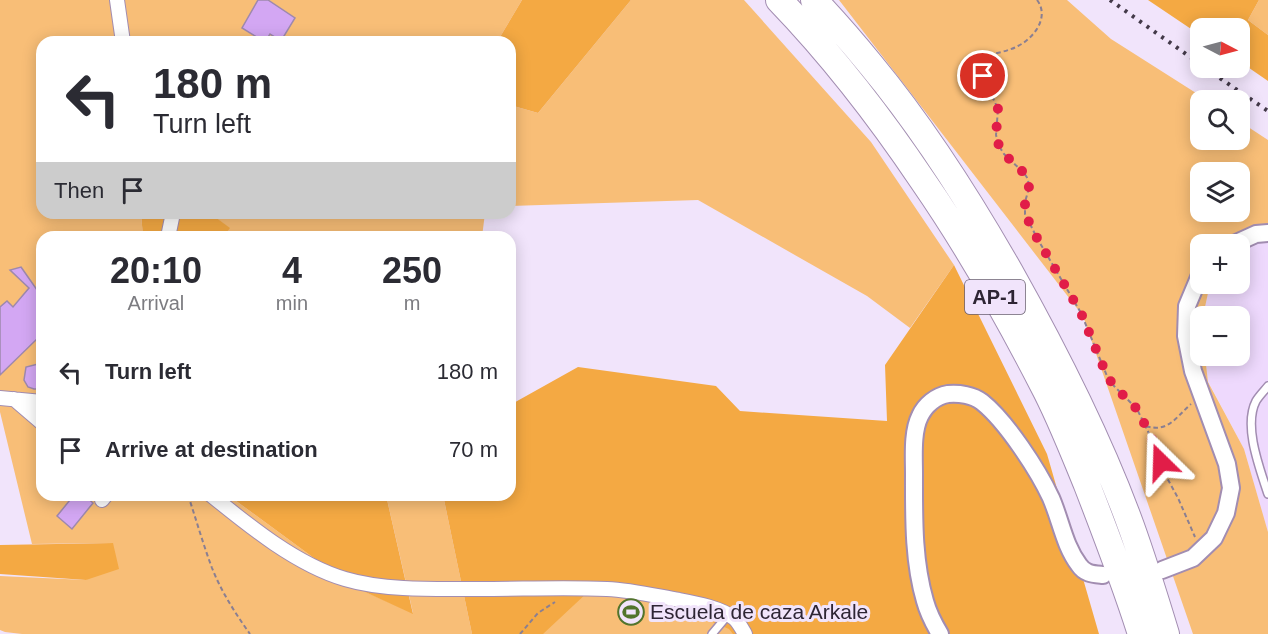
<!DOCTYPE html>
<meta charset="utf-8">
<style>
body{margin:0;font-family:Arial,sans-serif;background:#f2f2f3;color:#2b2b33;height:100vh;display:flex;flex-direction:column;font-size:22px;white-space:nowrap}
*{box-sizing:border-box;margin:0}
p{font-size:20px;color:#7c7c81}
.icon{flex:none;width:33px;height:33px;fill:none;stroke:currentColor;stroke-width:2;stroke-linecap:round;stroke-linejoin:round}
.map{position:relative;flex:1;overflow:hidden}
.sheet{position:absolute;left:36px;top:231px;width:480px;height:270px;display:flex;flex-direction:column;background:#fff;border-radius:18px;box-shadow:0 3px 15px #0003}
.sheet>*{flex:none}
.guide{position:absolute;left:36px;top:36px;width:480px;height:183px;border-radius:18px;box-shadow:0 3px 15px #0003;background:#fff;color:#2b2b33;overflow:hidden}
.needle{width:39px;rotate:96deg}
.buttons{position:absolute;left:1190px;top:18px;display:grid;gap:12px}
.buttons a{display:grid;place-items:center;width:60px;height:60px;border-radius:12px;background:#fff;box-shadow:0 3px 15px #0003;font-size:30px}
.pin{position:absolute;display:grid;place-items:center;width:51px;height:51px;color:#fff;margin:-26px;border:3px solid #fff;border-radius:50%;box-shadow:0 2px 6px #0007}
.me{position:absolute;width:66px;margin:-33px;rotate:338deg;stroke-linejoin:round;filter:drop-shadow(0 0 4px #0008)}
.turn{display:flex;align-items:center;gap:21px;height:126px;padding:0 18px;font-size:27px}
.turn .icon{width:78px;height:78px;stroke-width:2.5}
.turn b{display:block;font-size:42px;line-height:51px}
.then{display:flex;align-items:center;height:57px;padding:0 18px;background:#0003;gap:12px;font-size:22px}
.eta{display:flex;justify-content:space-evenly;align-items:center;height:102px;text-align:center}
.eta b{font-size:36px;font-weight:700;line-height:42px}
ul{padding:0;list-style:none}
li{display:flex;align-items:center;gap:18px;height:78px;padding:0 18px}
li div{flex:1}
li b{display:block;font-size:22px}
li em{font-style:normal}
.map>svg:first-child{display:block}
.built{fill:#eed9fd}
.green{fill:#f8be77;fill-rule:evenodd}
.forest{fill:#f4a943}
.building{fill:#d3a7f3;stroke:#9e89ad;stroke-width:1.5}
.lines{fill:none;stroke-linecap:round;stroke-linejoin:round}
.service-casing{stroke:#a28db1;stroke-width:10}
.minor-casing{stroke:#a28db1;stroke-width:16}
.tertiary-casing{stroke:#a28db1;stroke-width:20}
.motorway-casing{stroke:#a28db1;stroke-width:28}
.path{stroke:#8a7f92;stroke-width:2;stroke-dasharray:4.5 3;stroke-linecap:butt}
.service{stroke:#fff;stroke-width:7}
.minor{stroke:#fff;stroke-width:14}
.tertiary{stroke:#fff;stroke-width:16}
.motorway{stroke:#fff;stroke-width:26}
.rail{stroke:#433949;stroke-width:4;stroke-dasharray:3 6;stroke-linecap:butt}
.route{stroke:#e11d48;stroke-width:10;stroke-dasharray:0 18}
.labels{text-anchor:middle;stroke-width:6;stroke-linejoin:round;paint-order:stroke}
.shield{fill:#f1e4fb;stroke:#685e70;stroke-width:1.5}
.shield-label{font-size:20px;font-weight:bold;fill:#2e2534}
.poi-label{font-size:21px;fill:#2e2534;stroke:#f1e4fb;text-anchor:start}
</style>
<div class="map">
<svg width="1268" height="634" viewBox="0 0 1268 634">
<rect width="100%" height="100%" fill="#f1e4fb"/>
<path class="built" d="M1249,243H1268V532L1244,449L1208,381L1205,356H1239V316H1203L1210,284H1239V252Z"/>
<path class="green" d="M0,0H522L497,42H224L215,38L187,42H42V213H141L143,237H42V495H228L352,586L413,613L386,495H443L472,634H22L5,632L0,630V576L86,580L113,543L32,544L0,412Z
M631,0H744L871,142L954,265L910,328L867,296L698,200L510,206V105L538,113Z
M839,0H1067L1111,39L1207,100H1200V140H1239V121L1268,140V243H1249L1239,252V244H1200V284H1210L1203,316H1200V356H1205L1208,382L1244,449L1268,532V634H1193L1083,316ZM1200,172H1239V212H1200Z
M1259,0H1268V35L1248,20Z
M210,213H485L482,237H223L229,228Z
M589,591L708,610L741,634H525Z"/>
<path class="forest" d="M522,0H631L538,113L510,105V42H497Z
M1148,0H1259L1248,20L1268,35V81L1239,61V28H1200V35Z
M141,213H210L230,228L223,237H143Z
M954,265L1047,454L1099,634H733L729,629L665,602L589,591L543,634H472L443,495H510V405L578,367L716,386L740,411L887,421L885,365Z
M228,495H386L413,614L352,586Z
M113,543L119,569L86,580L0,574V545Z"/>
<path class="building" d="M258,0H268L295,18L281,41L270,34L265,42L242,28Z
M21,267L42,297V314L38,338L0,375V307L7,301L13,307L29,288L10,270Z
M42,363V389H34L28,387L24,380L26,367Z
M74,495H84L93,503L72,529L57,516Z"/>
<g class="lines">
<g class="service-casing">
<path id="service" d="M1268,386C1264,391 1259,396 1256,401C1243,426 1260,469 1268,494
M712,634L728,615"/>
</g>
<g class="minor-casing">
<path id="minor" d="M117,0L123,42
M168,237L173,213
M0,398L42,402
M14,399L42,423
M211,495C249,526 297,565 345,579C385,591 438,589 480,589C523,589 565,587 607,589C631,590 656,596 679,600C695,603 722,608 735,619C739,623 742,629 745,634
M102,500L106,495"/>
</g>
<g class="tertiary-casing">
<path id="tertiary" d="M1234,244L1256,234L1268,233
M1162,570L1193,558L1214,538L1226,513L1231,488L1227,464L1193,371L1186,336L1187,306L1200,275
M940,634C934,624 928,612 925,601C913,560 914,516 914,474C914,456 912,432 920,416C925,405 936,396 948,394C959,393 973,395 982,402C1006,421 1038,470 1051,498C1061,521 1064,545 1079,565C1085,574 1093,574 1103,575"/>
</g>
<g class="motorway-casing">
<path id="motorway" d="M779,0C833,56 880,117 923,181C968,246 1007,315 1043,385C1060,417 1073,451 1087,485C1106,534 1125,583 1141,634
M814,0C834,21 853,43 871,65C924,129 969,200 1010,272C1056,354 1099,438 1131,526C1144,562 1155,598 1166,634"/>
</g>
<path class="path" d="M1037,0C1050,17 1034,38 1018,46C1009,51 996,53 986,56C981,59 981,64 980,70L998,109L996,135L999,146L1004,154L1024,173L1028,179L1029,188L1025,202V214L1037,238L1081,313L1107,376L1114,386L1137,409L1158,452L1166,476L1178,498L1195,537
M1146,426C1168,433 1175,418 1191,404
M188,495C196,519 203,544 212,568C221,591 235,613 250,634
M520,634L538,613L555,602"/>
<use href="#service" class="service"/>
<use href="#minor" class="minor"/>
<use href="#tertiary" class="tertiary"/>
<use href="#motorway" class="motorway"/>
<path class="rail" d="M1110,0L1200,64
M1205,68L1268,111"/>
</g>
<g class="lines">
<path class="route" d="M983,76L998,109L996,135L999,146L1004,154L1024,173L1028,179L1029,188L1025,202V214L1037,238L1081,313L1107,376L1114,386L1137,409L1154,443L1161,462"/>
</g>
<defs>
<g id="stadium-ring" transform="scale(1.35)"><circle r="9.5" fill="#f1e4fb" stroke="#52742c" stroke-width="1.5"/><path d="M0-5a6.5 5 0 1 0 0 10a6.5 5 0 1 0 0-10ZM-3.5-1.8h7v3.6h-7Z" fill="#52742c"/></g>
</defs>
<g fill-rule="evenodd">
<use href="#stadium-ring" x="631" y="612"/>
</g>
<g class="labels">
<rect class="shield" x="965" y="280" width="60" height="34" rx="4.5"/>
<g class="shield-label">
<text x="995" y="304">AP-1</text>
</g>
<g class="poi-label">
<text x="650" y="619">Escuela de caza Arkale</text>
</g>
</g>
</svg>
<div class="buttons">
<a><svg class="needle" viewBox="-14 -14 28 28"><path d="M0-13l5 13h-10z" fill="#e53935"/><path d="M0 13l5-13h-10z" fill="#7c7c81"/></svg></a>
<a><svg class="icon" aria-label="search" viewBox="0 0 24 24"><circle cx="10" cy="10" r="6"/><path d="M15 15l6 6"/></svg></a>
<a><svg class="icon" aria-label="layers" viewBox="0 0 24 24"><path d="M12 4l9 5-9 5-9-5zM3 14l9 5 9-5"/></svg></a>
<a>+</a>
<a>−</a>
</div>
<div class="pin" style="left:983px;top:76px;background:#d93025"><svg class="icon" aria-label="arrive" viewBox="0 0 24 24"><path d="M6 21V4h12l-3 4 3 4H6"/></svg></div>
<svg class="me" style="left:1161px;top:462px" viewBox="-20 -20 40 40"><path d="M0-17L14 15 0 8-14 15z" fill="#e11d48" stroke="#fff" stroke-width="4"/></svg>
<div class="guide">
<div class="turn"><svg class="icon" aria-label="left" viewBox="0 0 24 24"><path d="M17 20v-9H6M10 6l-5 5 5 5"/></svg><div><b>180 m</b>Turn left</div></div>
<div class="then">Then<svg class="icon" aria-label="arrive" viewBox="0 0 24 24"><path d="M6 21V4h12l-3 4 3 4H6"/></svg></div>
</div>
<section class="sheet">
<div class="eta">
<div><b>20:10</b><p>Arrival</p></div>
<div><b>4</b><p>min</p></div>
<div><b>250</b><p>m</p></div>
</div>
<ul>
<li><svg class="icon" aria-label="left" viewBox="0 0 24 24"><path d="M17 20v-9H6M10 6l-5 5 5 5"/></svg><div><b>Turn left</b></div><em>180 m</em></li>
<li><svg class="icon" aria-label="arrive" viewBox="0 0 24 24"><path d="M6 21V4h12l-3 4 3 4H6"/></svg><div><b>Arrive at destination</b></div><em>70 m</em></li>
</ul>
</section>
</div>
